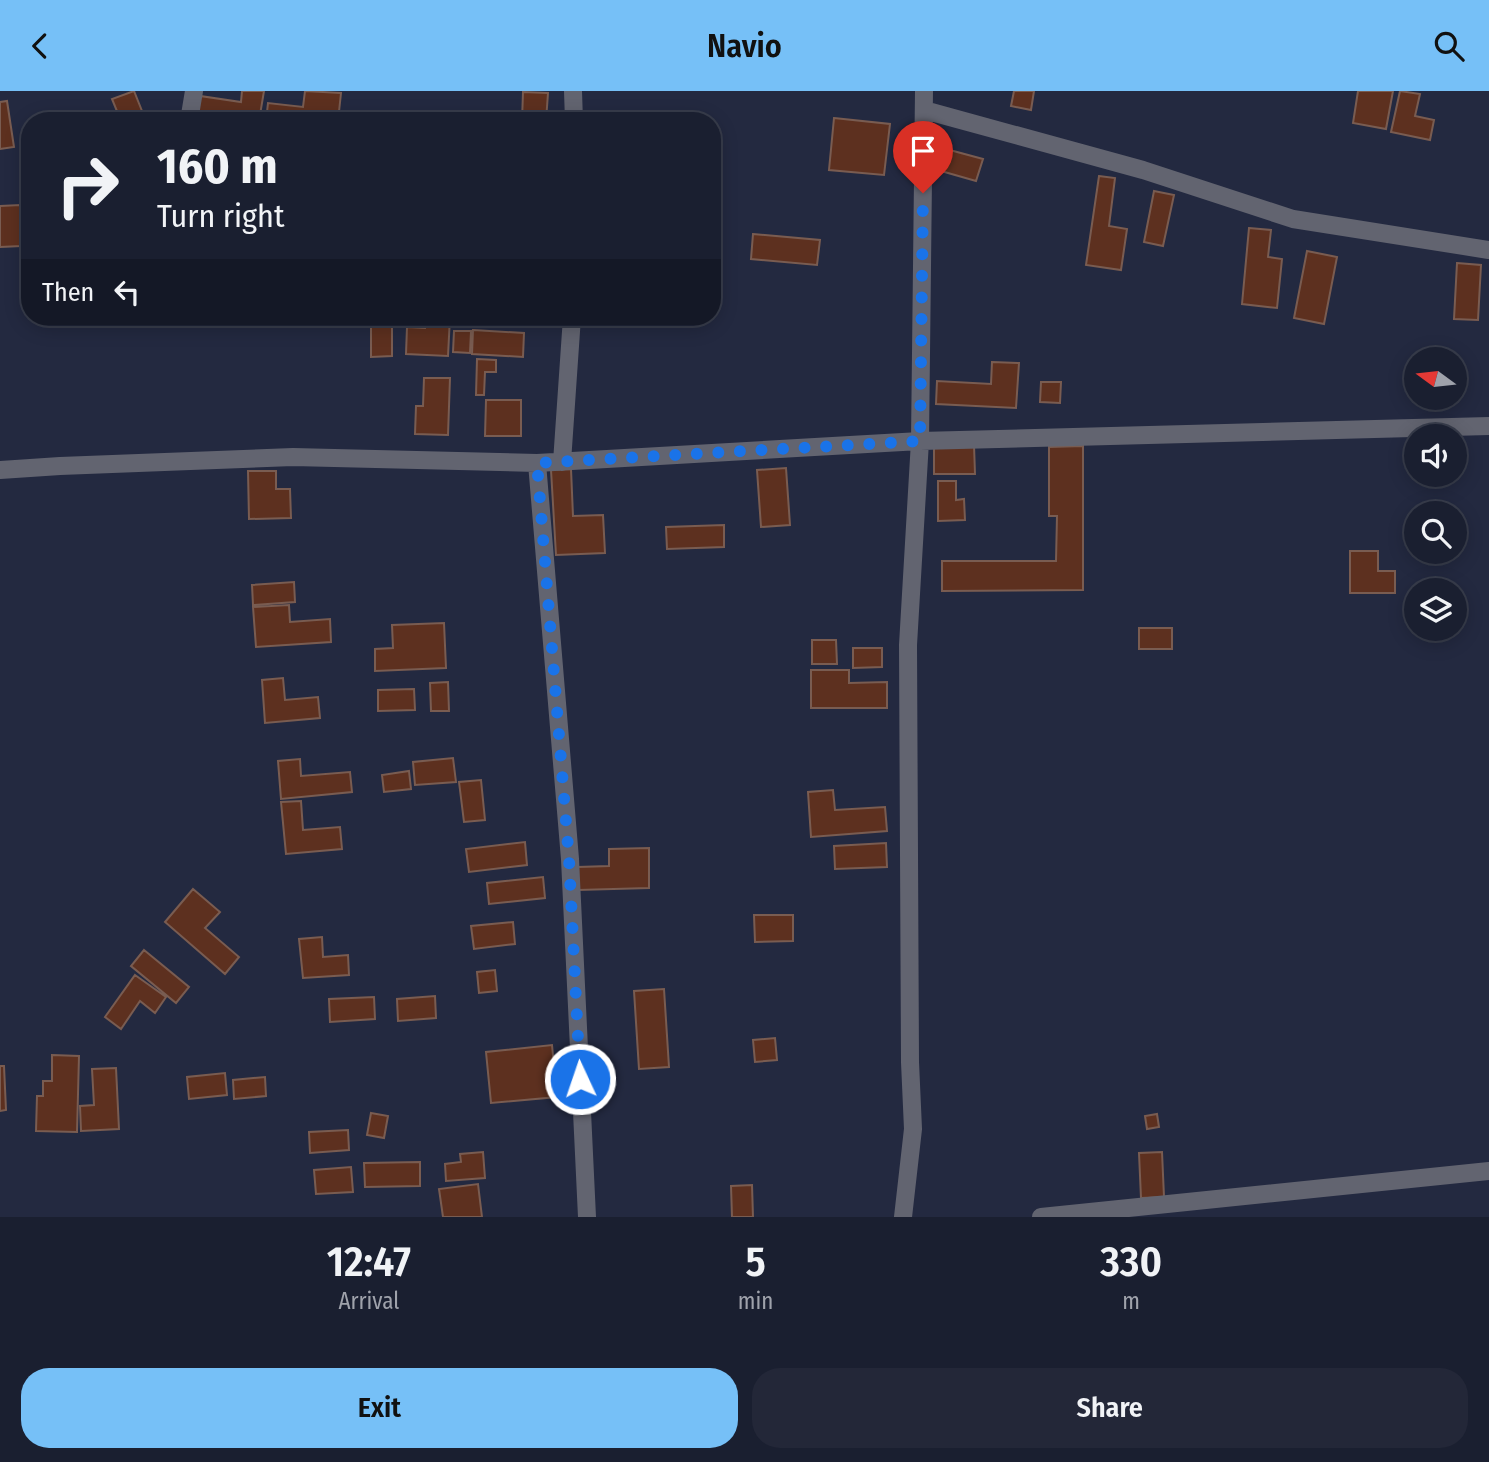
<!DOCTYPE html>
<style>
body{margin:0;font-family:"Fira Sans Condensed",sans-serif;background:#232738;color:#f1f3f6;height:100vh;display:flex;flex-direction:column;font-size:26px;white-space:nowrap}
*{box-sizing:border-box;margin:0}
p{font-size:23px;color:#9fa2ab}
.icon{flex:none;width:38px;height:38px;fill:none;stroke:currentColor;stroke-width:2;stroke-linecap:round;stroke-linejoin:round}
.map{position:relative;height:1126px;overflow:hidden}
.sheet{display:flex;flex-direction:column;background:#1a1f30;flex:1}
.sheet>*{flex:none}
.top-card{position:absolute;left:21px;top:21px;width:700px;height:214px;border-radius:28px;box-shadow:0 4px 18px #0003,0 0 0 2px #383d4c;background:#1a1f30;color:#f1f3f6;overflow:hidden}
.needle{width:46px;rotate:285deg}
.buttons{position:absolute;left:1404px;top:256px;display:grid;gap:14px}
.buttons a{display:grid;place-items:center;width:63px;height:63px;border-radius:50%;background:#1a1f30;box-shadow:0 4px 18px #0003,0 0 0 2px #383d4c;font-size:35px}
.pin{position:absolute;display:grid;place-items:center;width:60px;height:60px;color:#fff;margin:-72px -30px;border-radius:50% 50% 50% 0;rotate:-45deg;box-shadow:0 0 7px #0007}
.pin .icon{rotate:45deg}
.me{position:absolute;width:77px;margin:-38px;rotate:357deg;stroke-linejoin:round;filter:drop-shadow(0 0 5px #0008)}
.turn{display:flex;align-items:center;gap:24px;height:147px;padding:0 21px;font-size:32px}
.turn .icon{width:91px;height:91px;stroke-width:2.5}
.turn b{display:block;font-size:49px;line-height:60px}
.then{display:flex;align-items:center;height:66px;padding:0 21px;background:#0003;gap:14px;font-size:26px}
.eta{display:flex;justify-content:space-evenly;align-items:center;height:119px;text-align:center}
.eta b{font-size:42px;font-weight:600;line-height:49px}
.button{display:flex;gap:14px;margin-top:auto;padding:14px 21px}
.button a{flex:1;height:80px;border-radius:28px;background:#76c0f7;color:#111;font-size:28px;font-weight:600;line-height:80px;text-align:center}
.button a+a{background:#232738;color:#f1f3f6}
header{display:flex;justify-content:space-between;align-items:center;height:91px;padding:0 21px;background:#76c0f7;color:#111;font-size:32px;font-weight:600}
.map>svg:first-child{display:block}
.building{fill:#5d301f;stroke:#795c51;stroke-width:2}
.lines{fill:none;stroke-linecap:round;stroke-linejoin:round}
.minor{stroke:#626470;stroke-width:18}
.route{stroke:#1a73e8;stroke-width:12;stroke-dasharray:0 21.6}
</style>
<header><svg class="icon" aria-label="back" viewBox="0 0 24 24"><path d="M15 5l-7 7 7 7"/></svg>Navio<svg class="icon" aria-label="search" viewBox="0 0 24 24"><circle cx="10" cy="10" r="6"/><path d="M15 15l6 6"/></svg></header>
<div class="map">
<svg width="1489" height="1126" viewBox="0 0 1489 1126">
<rect width="100%" height="100%" fill="#232940"/>
<path class="building" d="M134,0L146,30H121L112,8Z
M242,0H264L259,30H197L200,5L241,11Z
M305,0L341,2L338,30H266L268,12L303,16Z
M1014,0H1034L1031,19L1011,15Z
M1358,0H1393L1386,38L1353,32Z
M1400,0L1420,3L1415,25L1434,29L1430,49L1391,41Z
M523,1L548,2L546,30H522Z
M7,10L14,56L0,58V11Z
M834,27L890,33L884,84L829,79Z
M946,58L983,68L976,90L941,80Z
M1099,85L1115,87L1109,135L1127,138L1121,179L1086,174Z
M1154,100L1174,104L1163,155L1144,151Z
M20,114L21,155L0,156V115Z
M1249,137L1271,139L1268,166L1282,168L1277,217L1242,213Z
M753,143L820,149L817,174L751,168Z
M1307,160L1337,166L1324,233L1294,227Z
M1457,172L1481,174L1478,229L1454,228Z
M371,226H392V265L371,266Z
M426,226H450L448,265L406,263L407,236L425,237Z
M473,239L524,242L523,266L472,263Z
M454,240H471L470,262L453,261Z
M477,268L496,269V281H485L484,304H476Z
M992,271L1019,272L1016,317L936,313L937,290L991,293Z
M424,287H450L448,344L415,343L416,315H423Z
M1041,291H1061L1060,312L1040,311Z
M486,309H521V345H485Z
M974,354L975,383H934V355Z
M1083,355V499L942,500V470H1056L1057,425H1049V356Z
M786,377L790,434L761,436L757,379Z
M571,378L573,425L603,424L605,462L556,464L551,379Z
M248,380H276V398H290L291,427L249,428Z
M938,390H956V409L964,408L965,429L938,430Z
M724,434V456L667,458L666,436Z
M1350,460H1378V480H1395V502H1350Z
M294,491L295,511L253,514L252,494Z
M289,514L290,531L330,528L331,551L256,556L253,516Z
M444,532L446,577L375,580V558L393,557L392,534Z
M1139,537H1172V558H1139Z
M812,549H836L837,573H812Z
M853,557H882V576L853,577Z
M811,579H849V592L887,591V617H811Z
M283,587L285,609L318,606L320,627L265,632L262,589Z
M448,591L449,620H431L430,592Z
M414,598L415,619L378,620V599Z
M453,667L456,691L415,694L413,671Z
M300,668L301,685L350,681L352,701L281,708L278,670Z
M409,680L411,698L384,701L382,684Z
M481,689L485,729L464,731L459,691Z
M833,699L835,719L885,716L887,740L811,746L808,701Z
M301,710L303,739L340,736L342,758L286,763L281,711Z
M525,751L527,774L469,781L466,758Z
M886,752L887,776L835,778L834,755Z
M649,757V797L578,799V776L609,775V758Z
M543,786L545,807L489,813L487,792Z
M193,798L220,821L205,837L239,866L225,883L165,831Z
M754,824H793V850L755,851Z
M513,831L515,853L474,858L471,835Z
M322,846L323,866L348,864L349,884L303,887L299,848Z
M144,859L189,896L176,912L131,875Z
M495,879L497,900L479,902L477,881Z
M135,884L166,906L155,922L140,910L121,938L105,926Z
M664,898L669,976L639,978L634,900Z
M435,905L436,927L398,930L397,908Z
M374,906L375,928L330,931L329,908Z
M775,947L777,969L755,971L753,949Z
M552,954L557,1006L491,1012L486,961Z
M52,964L79,965L77,1041L36,1040L37,1005H43V990H52Z
M0,975H4L6,1019L0,1020Z
M116,977L119,1038L81,1040L80,1015L94,1014L92,978Z
M225,982L227,1004L189,1008L187,986Z
M265,986L266,1005L234,1008L233,989Z
M371,1022L388,1025L384,1047L367,1044Z
M1157,1023L1159,1036L1147,1038L1145,1025Z
M348,1039L349,1059L310,1062L309,1041Z
M483,1061L485,1087L446,1090L445,1073L461,1071L460,1063Z
M1162,1061L1164,1106L1141,1107L1139,1062Z
M420,1071V1095L365,1096L364,1072Z
M351,1076L353,1101L316,1103L314,1079Z
M478,1093L482,1126H443L439,1098Z
M752,1094L753,1126H732L731,1095Z"/>
<g class="lines">
<path class="minor" d="M573,0L574,30
M924,19L1143,79L1293,128L1489,159
M189,30L194,0
M562,371L572,226
M537,372L570,768L587,1126
M0,379L60,375L293,366L537,372L920,350L1489,335
M903,1126L913,1038L910,971L908,554L920,350L924,0
M1041,1126L1489,1080"/>
</g>
<g class="lines">
<path class="route" d="M580,988L569,768L537,372L920,350L923,102"/>
</g>
</svg>
<div class="buttons">
<a><svg class="needle" viewBox="-14 -14 28 28"><path d="M0-13l5 13h-10z" fill="#e53935"/><path d="M0 13l5-13h-10z" fill="#9fa2ab"/></svg></a>
<a><svg class="icon" aria-label="sound" viewBox="0 0 24 24"><path d="M4 9h4l5-4v14l-5-4H4zM17 9q2 3 0 6"/></svg></a>
<a><svg class="icon" aria-label="search" viewBox="0 0 24 24"><circle cx="10" cy="10" r="6"/><path d="M15 15l6 6"/></svg></a>
<a><svg class="icon" aria-label="layers" viewBox="0 0 24 24"><path d="M12 4l9 5-9 5-9-5zM3 14l9 5 9-5"/></svg></a>
</div>
<div class="pin" style="left:923px;top:102px;background:#d93025"><svg class="icon" aria-label="arrive" viewBox="0 0 24 24"><path d="M6 21V4h12l-3 4 3 4H6"/></svg></div>
<svg class="me" style="left:580px;top:988px" viewBox="-20 -20 40 40"><circle r="17" fill="#1a73e8" stroke="#fff" stroke-width="3"/><path d="M0-11L8 9 0 5-8 9z" fill="#fff"/></svg>
<div class="top-card">
<div class="turn"><svg class="icon" aria-label="right" viewBox="0 0 24 24"><path d="M7 20v-9h11M14 6l5 5-5 5"/></svg><div><b>160 m</b>Turn right</div></div>
<div class="then">Then<svg class="icon" aria-label="left" viewBox="0 0 24 24"><path d="M17 20v-9H6M10 6l-5 5 5 5"/></svg></div>
</div>
</div>
<section class="sheet">
<div class="eta">
<div><b>12:47</b><p>Arrival</p></div>
<div><b>5</b><p>min</p></div>
<div><b>330</b><p>m</p></div>
</div>
<div class="button"><a>Exit</a><a>Share</a></div>
</section>
